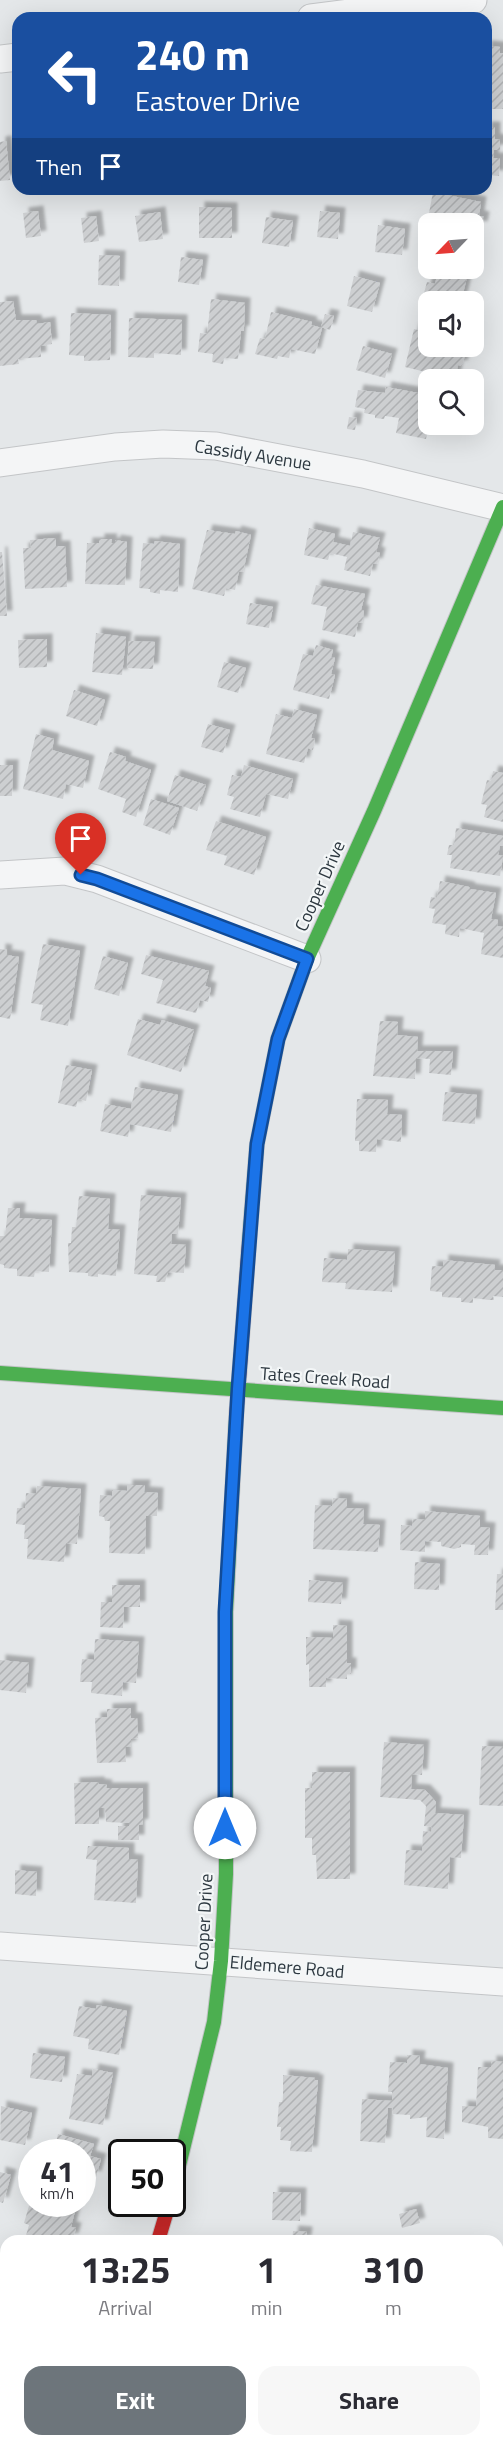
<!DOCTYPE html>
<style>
body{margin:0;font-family:"Titillium Web",sans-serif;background:#f7f7f7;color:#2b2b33;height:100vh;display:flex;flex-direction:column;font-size:22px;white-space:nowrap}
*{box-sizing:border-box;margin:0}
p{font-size:20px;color:#7c7c81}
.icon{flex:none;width:33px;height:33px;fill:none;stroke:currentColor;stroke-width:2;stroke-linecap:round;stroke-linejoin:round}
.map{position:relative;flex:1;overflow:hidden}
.panel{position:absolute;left:0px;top:2235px;width:504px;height:212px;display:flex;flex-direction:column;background:#fff;border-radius:18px 18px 0 0;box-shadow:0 6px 24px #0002}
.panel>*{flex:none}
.hud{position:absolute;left:12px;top:12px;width:480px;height:183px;border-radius:18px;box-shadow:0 6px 24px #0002;background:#1a4fa0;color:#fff;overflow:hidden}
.needle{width:39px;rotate:245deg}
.controls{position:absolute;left:418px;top:213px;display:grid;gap:12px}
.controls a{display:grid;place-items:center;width:66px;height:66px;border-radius:12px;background:#fff;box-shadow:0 6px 24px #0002;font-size:30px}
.speed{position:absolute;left:18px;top:2139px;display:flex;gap:12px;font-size:30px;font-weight:700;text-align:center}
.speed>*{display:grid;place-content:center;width:78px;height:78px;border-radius:50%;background:#fff;box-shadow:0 6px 24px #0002;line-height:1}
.speed small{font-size:15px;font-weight:400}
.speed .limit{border:3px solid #111;border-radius:9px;background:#fff;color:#111}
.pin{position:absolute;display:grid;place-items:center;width:51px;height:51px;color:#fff;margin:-62px -26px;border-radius:50% 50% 50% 0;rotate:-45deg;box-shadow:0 0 6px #0007}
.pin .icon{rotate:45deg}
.me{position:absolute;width:66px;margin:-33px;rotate:0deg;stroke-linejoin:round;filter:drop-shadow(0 0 4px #0008)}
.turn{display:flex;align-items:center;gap:21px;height:126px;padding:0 24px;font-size:27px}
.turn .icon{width:78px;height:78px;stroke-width:2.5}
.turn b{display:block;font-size:42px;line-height:51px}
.then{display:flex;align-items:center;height:57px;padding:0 24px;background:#0003;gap:12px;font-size:22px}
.eta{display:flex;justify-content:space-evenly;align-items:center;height:102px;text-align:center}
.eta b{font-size:36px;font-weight:700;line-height:42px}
.action{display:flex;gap:12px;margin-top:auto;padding:12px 24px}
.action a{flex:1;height:69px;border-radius:18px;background:#6d757b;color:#fff;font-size:24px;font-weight:700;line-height:69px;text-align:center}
.action a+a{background:#f7f7f7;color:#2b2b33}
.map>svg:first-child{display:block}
.building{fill:url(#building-hatch);filter:url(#shadow)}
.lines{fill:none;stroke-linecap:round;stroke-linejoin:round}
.street-casing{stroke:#c3c5c7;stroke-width:29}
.fast-casing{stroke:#c3c5c7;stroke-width:16}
.jam-casing{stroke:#c3c5c7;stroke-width:16}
.street{stroke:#f4f5f6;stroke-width:27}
.fast{stroke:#4caf50;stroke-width:14}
.jam{stroke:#c62828;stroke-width:14}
.route-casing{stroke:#114b97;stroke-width:15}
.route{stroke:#1a73e8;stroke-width:10}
.labels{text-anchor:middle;stroke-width:4.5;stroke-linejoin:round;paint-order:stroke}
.street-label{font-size:18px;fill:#2d3840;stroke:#f3f6f7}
</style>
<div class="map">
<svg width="503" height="2446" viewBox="0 0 503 2446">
<defs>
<pattern id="building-hatch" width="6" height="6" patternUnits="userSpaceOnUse" patternTransform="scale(1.5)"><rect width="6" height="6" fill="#cdcfd1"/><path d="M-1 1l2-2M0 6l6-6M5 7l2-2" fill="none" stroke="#b0b2b4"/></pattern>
<filter id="shadow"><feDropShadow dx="5.5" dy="-5.5" stdDeviation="1.5" flood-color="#0004"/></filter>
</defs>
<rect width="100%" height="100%" fill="#e4e7e9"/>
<path class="building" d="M486,46L500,47V53H503V109H486Z
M486,127H495V139L500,140V150H494L493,158H500L499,176L486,175Z
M6,141L10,180L0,181V142Z
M433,192L481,202L479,216L484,217L482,227L476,226L475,231L474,224H429V230L426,229Z
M199,207L232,208V238H199Z
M38,211L41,236L26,238L23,213Z
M320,211L340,213L338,239L317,237Z
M160,212L163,239L139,242L135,216Z
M96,216L99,241L84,243L81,218Z
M266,217L293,221L289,247L262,243Z
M378,225L405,229L402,255L375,252Z
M99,255L120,256L119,286L98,285Z
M181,257L203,260L199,285L178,282Z
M439,269L467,277L461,302H432L433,295L424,293L427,282L435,284Z
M354,276L380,283L372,312L347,306Z
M211,299L245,303L244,327V331H241L238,359L224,358L223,364L212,362L213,354L198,352L200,333L207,334Z
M13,301L16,320H36L37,324L50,322L52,344L40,346L41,357L18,359L19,364L0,366V302Z
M271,312L312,322L311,325L322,328L315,354L291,349L289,358L278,356L277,359L255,354L260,338L265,339Z
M71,313L111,315L110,360L84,361V356L69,355Z
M325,314L334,316L330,330L321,327Z
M129,318L182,320L181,355L154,353V358L128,357Z
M414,329L429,332V346H462L460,354L465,355L462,366L458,365L455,379L405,367Z
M363,346L392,354L385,378L356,370Z
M386,387L429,395V424L426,439L396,433L399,418L385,416L384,419L375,418V415L364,413L365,409L355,407L358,390L385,393Z
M349,417L357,418L355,430L347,429Z
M309,528L335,534L333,542L350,546L353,532L380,538L376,552L380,553L377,564L373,563L370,576L344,570L347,557L330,553L328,560L304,555Z
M207,530L235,534L236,531L251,535L243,572L239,571L235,590L226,588L224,596L192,589Z
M56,538V546H65L67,587L25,589L23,548H31L30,540Z
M99,539H112L111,543H115V540L127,542L125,585L85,584L87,543H99Z
M155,541L180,544L178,592L160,590V594L150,592V589L139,588L143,543L154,544Z
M0,552H2L7,616H0Z
M316,585L365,594L361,610L364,611L362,623L358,622L355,637L322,630L327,607L311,604Z
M250,603L273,607L269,628L246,624Z
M96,633L126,637L122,675L92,672Z
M47,639V667L19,668L18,640Z
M129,641L155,642L153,669L127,668Z
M316,645L333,650L331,657L335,658L331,674L335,675L329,699L293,690L303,654L313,656Z
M224,662L246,668L238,693L217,687Z
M74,690L105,700L97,726L66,716Z
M294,709L317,715L311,738L315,739L313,750L308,748L304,763L266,754L276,714L292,718Z
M208,724L230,730L223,753L201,747Z
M36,734L54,739L52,750L89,761L83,788L66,784L63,799L23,789Z
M110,752L126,757L125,761L151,770L136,817L122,812L126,799L98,789Z
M0,765H13L12,796H0Z
M244,765L293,779L288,799L266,794L260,817L230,809L234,797L227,795L232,775L241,777Z
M493,771L503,773V822L484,817L487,805L481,804L487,780L491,781Z
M175,775L206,785L197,811L167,801Z
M151,799L179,808L170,835L143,825Z
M216,821L266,837L254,875L224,865L227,856L206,850Z
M456,828L503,836V846H500L498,855L503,856L500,876L450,868L452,855H447L449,845H454Z
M440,881L469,887L470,889L496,893L491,919L498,920L497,926L503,927V958L481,954L484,933L460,928L459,937L445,934L446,925L432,923L435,909L429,908L431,897L437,898Z
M43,944L80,951L68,1026L40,1020L43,1005L31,1003Z
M0,949L7,950L6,955L19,957L10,1019L0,1017Z
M146,955L209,971L205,986L211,988L208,1002L200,1000L196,1013L156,1003L163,980L141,974Z
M103,956L128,963L119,996L94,989Z
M138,1019L160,1025L162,1020L194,1030L181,1072L127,1055Z
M380,1021L398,1022L397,1035L418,1037L417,1051H453L451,1075L429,1073L430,1059L416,1058L415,1079L373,1076Z
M66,1065L92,1070L86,1101L78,1099L76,1107L58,1103Z
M135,1087L178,1095L171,1132L130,1124L128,1137L100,1131L105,1104L131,1109Z
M445,1092L477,1095L475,1124L442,1121Z
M357,1099L388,1100L387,1114L402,1115L401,1142L377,1139L376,1152L359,1151V1141H355Z
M141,1195L181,1198L178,1234H172L171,1244L186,1245L184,1273L168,1272L165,1282H156L157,1276L134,1274Z
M79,1196L110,1199L108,1229L120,1230L116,1276L98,1274V1277L88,1276V1273L69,1272L68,1243H71L72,1227H76Z
M8,1208H20L19,1218L52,1220L49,1272L35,1271L34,1277L17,1276V1269L4,1268V1265L0,1264V1236H5Z
M348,1249L395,1252L392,1292L345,1289L346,1283L322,1282L324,1258L347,1260Z
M443,1260L495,1265L494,1270H503V1297L493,1296L494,1300H489L473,1298V1303L461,1302V1298L442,1297V1292L430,1291L432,1266L443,1267Z
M127,1485H145L144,1492L158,1493L157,1516H146L145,1554L109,1553L110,1521H105L104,1517L99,1516L100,1495L112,1496V1490L127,1491Z
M37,1486L81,1489L77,1544L66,1543L64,1562L27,1559L28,1539H24L25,1525L16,1524L17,1508H25L26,1493L36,1494Z
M333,1498L347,1499V1508L364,1509L363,1524L380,1525L378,1552L313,1549L315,1505L332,1506Z
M425,1511L480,1516V1527L490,1528L488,1555H474L475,1545L461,1544V1547L454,1549L441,1546V1542L425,1541V1552L400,1550L401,1525L412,1526L413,1519L425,1520Z
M415,1562L440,1564L439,1590L414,1589Z
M497,1574H503V1610H495Z
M309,1580L343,1583L341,1604L308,1602Z
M112,1585H140V1607H124L123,1628L100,1627L101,1602H112Z
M333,1625L347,1626V1663H351V1674H347V1679L326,1678V1687H309V1664L306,1665V1637L333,1638Z
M95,1639L139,1642L136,1683L123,1682L122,1696L91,1693L92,1682H80L82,1659L94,1660Z
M0,1660L29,1663L26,1693L0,1690Z
M131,1708V1718H137L138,1738L131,1739V1746L125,1747L126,1762L97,1763L95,1718L107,1717V1709Z
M384,1742L424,1745L422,1775L412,1774L411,1789L425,1790L436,1802L435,1813L464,1815L461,1858L450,1857L448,1889L404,1885L406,1850L422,1851L423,1831L431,1832L432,1827L424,1826L426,1806L420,1800L380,1797Z
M482,1746L503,1747V1806L479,1805Z
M312,1772H350V1879H317L316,1855H312V1838H305V1788H312Z
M99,1782V1784L107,1785L106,1788H143V1824L139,1825V1840H118V1826H129V1823L106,1822L105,1808H99V1824H75L74,1783Z
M88,1846L129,1848V1859L138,1860L136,1903L94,1900L97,1860L86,1859Z
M15,1870L37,1872L36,1896L15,1894Z
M97,2005L127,2011L119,2055L88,2049L89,2039L73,2036L79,2006L96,2009Z
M33,2053L65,2057L62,2082L30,2078Z
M407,2055L420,2056L419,2064L448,2068L444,2139L426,2137L427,2117L410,2119V2115L392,2114L393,2108H388L385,2143L360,2141L362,2099L392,2101V2092H388L390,2062L407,2063Z
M491,2061L503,2062V2139L488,2138V2127L462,2122V2106L476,2107L478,2067H491Z
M93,2069L113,2073L103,2125L69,2119L77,2074L92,2076Z
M283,2075L315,2078L314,2080H318L312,2152L290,2151L291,2141L280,2140L281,2127H277L279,2102H282L283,2099Z
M1,2106L32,2113L25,2145L0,2140Z
M58,2134L94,2144L90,2156L101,2159L96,2177L87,2174L83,2187L82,2152H42L44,2148L54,2151Z
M0,2172L11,2175L3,2203L0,2202Z
M273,2192L301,2193L300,2221L272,2220Z
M31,2199L32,2204L51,2208L52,2204L76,2207L71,2227L76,2228L73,2239L68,2238L67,2241L25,2239L29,2225L24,2223Z
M416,2209L420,2223L402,2228L399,2214Z
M293,2231L307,2232L306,2241H292Z
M5,2282H6V2302L1,2301Z
M501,2298L503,2299V2326H499Z
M3,2323L6,2324V2367L0,2366V2328L2,2329Z
M0,2389L6,2390V2431L0,2430Z"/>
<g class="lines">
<g class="street-casing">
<path id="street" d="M311,18L403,6L473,0
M0,59L18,57
M0,463L115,447L163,444L216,446L363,474L503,508
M0,875L65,871L97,879L307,959
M0,1946L503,1982
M268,2440L281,2446"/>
</g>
<g class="fast-casing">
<path id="fast" d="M249,1244L257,1144L278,1039L307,959L374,811L503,507
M0,1373L503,1408
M172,2194L214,2022L221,1961L226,1874V1612L236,1419
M99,2446L100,2440"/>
</g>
<g class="jam-casing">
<path id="jam" d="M236,1419L249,1244
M158,2241L169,2204"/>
</g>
<use href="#street" class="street"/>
<use href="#fast" class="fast"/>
<use href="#jam" class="jam"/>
</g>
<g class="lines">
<g class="route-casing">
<path id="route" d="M81,875L97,879L307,959L278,1039L257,1144L238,1389L225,1612V1828"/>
</g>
<use href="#route" class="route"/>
</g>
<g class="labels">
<g class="street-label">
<text transform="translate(253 455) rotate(9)" y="6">Cassidy Avenue</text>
<text transform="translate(320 886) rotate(-66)" y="6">Cooper Drive</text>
<text transform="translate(325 1378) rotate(4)" y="6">Tates Creek Road</text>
<text transform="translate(204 1922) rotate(-87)" y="6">Cooper Drive</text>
<text transform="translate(287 1967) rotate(5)" y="6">Eldemere Road</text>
</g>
</g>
</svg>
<div class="controls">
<a><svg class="needle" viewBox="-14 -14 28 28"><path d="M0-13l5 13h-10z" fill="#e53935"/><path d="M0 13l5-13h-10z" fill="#7c7c81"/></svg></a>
<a><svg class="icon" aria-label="sound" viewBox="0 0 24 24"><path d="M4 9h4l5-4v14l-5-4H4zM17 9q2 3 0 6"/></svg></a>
<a><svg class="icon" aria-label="search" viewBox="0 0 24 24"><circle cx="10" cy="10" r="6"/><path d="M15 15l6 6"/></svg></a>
</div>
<div class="speed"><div>41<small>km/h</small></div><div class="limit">50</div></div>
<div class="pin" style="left:81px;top:875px;background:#d93025"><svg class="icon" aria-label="arrive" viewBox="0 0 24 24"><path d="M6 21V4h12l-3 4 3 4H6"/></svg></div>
<svg class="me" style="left:225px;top:1828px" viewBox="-20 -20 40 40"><circle r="19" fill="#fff"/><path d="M0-13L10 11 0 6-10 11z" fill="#1a73e8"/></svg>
<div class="hud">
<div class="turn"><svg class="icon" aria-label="left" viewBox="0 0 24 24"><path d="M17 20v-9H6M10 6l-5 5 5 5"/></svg><div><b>240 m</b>Eastover Drive</div></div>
<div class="then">Then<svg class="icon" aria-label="arrive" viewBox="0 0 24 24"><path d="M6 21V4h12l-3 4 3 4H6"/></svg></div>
</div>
<section class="panel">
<div class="eta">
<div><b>13:25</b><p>Arrival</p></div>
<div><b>1</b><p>min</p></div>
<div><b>310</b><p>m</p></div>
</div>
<div class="action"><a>Exit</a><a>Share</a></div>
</section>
</div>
